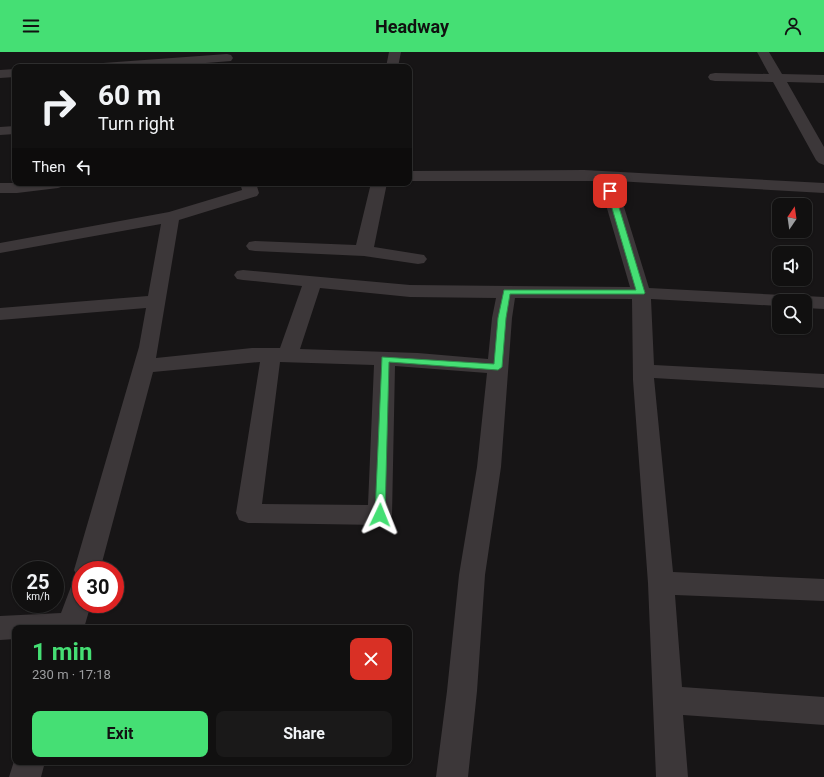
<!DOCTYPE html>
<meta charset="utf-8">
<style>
body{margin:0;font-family:Roboto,sans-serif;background:#1a1919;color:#f1f3f6;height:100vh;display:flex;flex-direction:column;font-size:15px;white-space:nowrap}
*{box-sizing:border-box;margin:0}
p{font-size:13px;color:#9c9d9f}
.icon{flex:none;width:22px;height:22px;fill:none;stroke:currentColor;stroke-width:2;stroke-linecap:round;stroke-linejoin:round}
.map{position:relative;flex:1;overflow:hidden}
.sheet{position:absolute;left:12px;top:573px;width:400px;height:140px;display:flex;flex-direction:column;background:#111010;border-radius:8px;box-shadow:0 1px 3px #0004,0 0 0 1px #303030}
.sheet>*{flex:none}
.top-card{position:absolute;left:12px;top:12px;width:400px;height:122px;border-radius:8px;box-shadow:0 1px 3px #0004,0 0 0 1px #303030;background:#111010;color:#f1f3f6;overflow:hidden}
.needle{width:26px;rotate:13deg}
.buttons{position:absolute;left:772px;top:146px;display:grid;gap:8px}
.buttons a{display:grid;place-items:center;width:40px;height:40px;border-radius:8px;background:#111010;box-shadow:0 1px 3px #0004,0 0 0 1px #303030;font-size:20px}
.speed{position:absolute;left:12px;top:509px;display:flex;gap:8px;font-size:20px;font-weight:700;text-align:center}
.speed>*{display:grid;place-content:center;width:52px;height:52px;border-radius:50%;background:#111010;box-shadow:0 1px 3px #0004,0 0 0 1px #303030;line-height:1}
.speed small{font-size:10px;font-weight:400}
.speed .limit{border:6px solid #d22;background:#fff;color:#111}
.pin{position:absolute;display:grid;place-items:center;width:34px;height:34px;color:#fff;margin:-17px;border-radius:8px;box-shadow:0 2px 6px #0006}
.me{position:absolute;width:44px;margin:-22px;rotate:2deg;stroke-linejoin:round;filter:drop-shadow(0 0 3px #0008)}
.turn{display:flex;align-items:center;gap:14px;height:84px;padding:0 20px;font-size:18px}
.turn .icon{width:52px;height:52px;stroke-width:2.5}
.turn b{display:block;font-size:28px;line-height:34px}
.then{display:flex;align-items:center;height:38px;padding:0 20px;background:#0003;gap:8px;font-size:15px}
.round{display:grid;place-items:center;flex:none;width:42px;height:42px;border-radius:8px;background:#1a1919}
.summary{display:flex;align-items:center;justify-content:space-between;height:68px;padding:0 20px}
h1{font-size:24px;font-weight:700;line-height:30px;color:#45df74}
.button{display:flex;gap:8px;margin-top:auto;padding:8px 20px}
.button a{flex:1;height:46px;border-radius:8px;background:#45df74;color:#111;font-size:16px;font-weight:700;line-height:46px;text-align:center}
.button a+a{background:#1a1919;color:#f1f3f6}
header{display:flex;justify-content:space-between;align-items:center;height:52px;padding:0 20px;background:#45df74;color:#111;font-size:18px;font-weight:700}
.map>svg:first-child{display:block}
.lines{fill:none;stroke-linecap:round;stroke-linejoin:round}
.minor{fill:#3c3739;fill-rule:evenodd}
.route{fill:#45df74;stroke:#2d914b}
</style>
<header><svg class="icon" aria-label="menu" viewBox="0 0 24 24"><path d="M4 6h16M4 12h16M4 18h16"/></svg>Headway<svg class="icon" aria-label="person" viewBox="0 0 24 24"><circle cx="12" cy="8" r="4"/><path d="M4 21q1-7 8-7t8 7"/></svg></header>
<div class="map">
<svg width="824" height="725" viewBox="0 0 824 725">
<rect width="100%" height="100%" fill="#171516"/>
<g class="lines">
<path class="minor" d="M389,0H401L398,15H386Z
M757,0H769L782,22L824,23V31L787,30L824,95V113L819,111L816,108L773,30L715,29L710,28L708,25L710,22L715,21L769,22Z
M227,2L231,3L233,6L231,9L156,15H97L98,12L103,11Z
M15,17V25L0,26V18Z
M15,74V82L0,83V75Z
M584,118L824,131V141L616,129L649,236L783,243L790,245L793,249H779V254L651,247L654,313L824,322V336L654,326L673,520L824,527V549L675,543L682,635L824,645V673L683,663L688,725H656L648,531L633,328L632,247L515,246L512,266L501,415L485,523L477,639L468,725H436L447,639L459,523L477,415L487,321L395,314L392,463L389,470L380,473L248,471L239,468L236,461L260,310L153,320L100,518H81V527L78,526L74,518L139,295L146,256L0,268V256L148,244L161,172L0,201V191L169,160L242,138L240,131H256L259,141L257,144L179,168L156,306L252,296H280L302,234L243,228L237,227L234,223L237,219L243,218L410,233L630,235L599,129H409V119ZM320,236L410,245L496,246L492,266L488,307L418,301L300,297ZM280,310L374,313L368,453L262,452Z
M0,131H66L64,134L58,136L17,141H0Z
M371,131H387L374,195L424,203L427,207L424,211L418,212L364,204L255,199L249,198L246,194L249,190L255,189L356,193Z
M805,244L824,245V257L805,256V249H796L798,246Z
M81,529V552H91L84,576H15V587L0,588V564L61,561L72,532Z
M15,706V710H45L41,725H9Z"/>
</g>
<path class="route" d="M610,137L614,139L645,241L644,242H510L506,266L502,315L498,318L389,310L385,463L384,465H377L375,463L382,305L494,312L498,266L504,238H636L607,139Z"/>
</svg>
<div class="buttons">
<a><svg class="needle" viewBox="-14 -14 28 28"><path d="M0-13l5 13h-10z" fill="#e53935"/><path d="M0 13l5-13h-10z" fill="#9c9d9f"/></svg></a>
<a><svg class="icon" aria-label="sound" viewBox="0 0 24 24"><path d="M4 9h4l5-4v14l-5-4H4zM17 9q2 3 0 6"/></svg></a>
<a><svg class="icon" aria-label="search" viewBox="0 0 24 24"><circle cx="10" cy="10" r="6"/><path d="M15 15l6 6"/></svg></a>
</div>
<div class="speed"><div>25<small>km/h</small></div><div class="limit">30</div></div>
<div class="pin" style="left:610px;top:139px;background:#d93025"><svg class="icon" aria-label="arrive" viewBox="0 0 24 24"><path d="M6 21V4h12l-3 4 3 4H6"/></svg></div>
<svg class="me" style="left:380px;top:463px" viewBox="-20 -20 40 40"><path d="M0-17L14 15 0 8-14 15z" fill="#45df74" stroke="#fff" stroke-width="4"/></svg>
<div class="top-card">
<div class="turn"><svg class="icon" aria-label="right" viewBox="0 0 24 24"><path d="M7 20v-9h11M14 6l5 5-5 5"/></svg><div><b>60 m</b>Turn right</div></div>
<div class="then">Then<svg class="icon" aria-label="left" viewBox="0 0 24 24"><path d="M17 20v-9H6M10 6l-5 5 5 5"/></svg></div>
</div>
<section class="sheet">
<div class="summary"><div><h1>1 min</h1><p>230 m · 17:18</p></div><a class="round" style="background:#d93025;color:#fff"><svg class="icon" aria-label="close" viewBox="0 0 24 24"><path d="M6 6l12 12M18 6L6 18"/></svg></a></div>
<div class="button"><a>Exit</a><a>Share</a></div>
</section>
</div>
